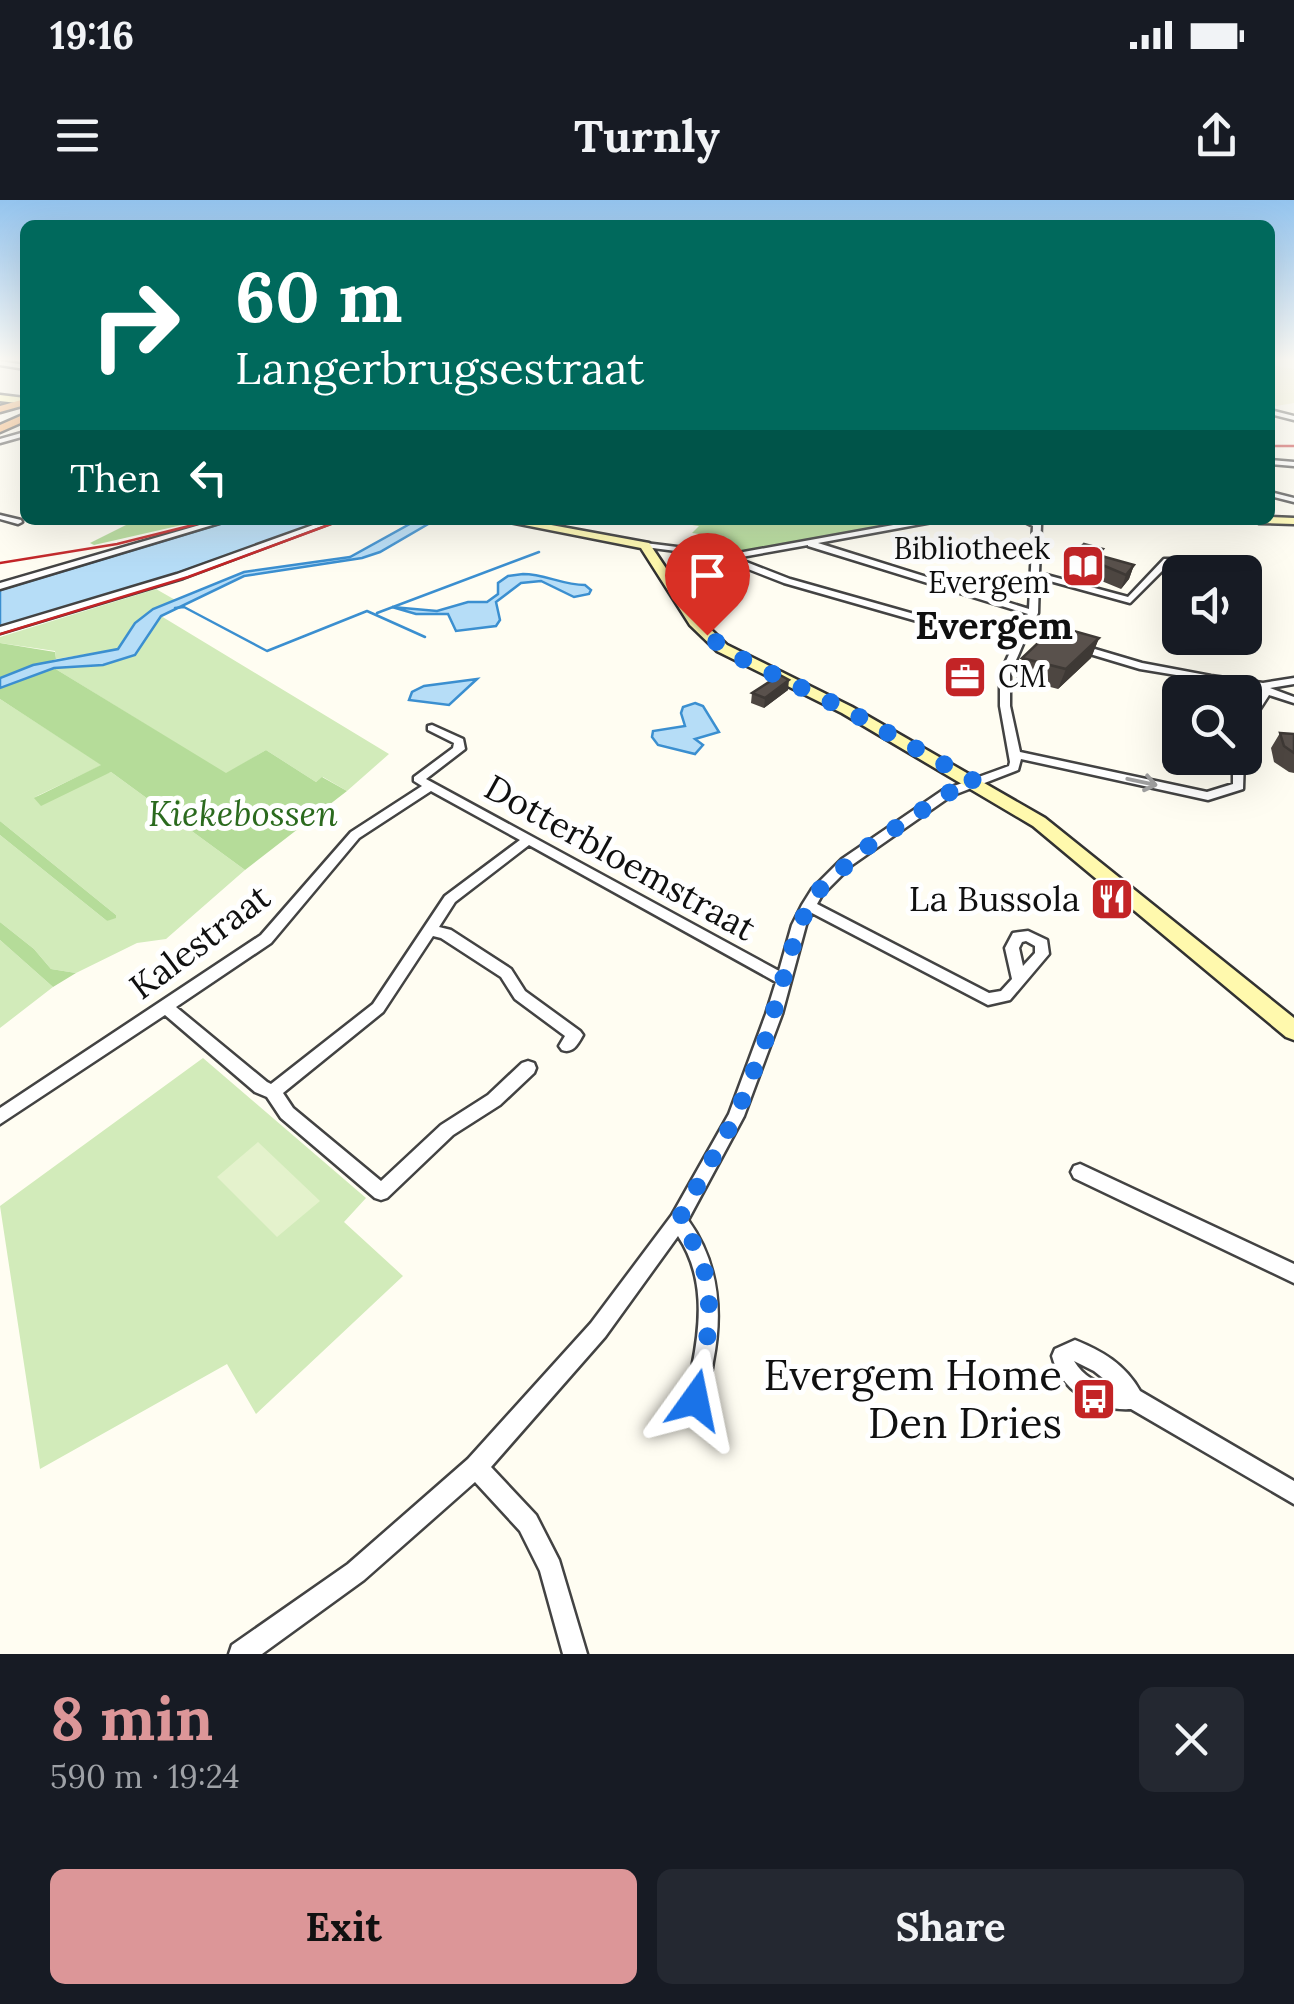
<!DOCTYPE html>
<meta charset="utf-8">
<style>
body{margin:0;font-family:Lora,serif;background:#242831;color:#f1f3f6;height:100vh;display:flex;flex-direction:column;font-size:38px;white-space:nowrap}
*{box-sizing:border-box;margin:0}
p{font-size:32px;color:#9ea1a6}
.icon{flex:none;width:55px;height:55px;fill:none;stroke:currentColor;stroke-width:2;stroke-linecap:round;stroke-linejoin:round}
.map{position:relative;height:1454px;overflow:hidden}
.drawer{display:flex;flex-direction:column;background:#171b24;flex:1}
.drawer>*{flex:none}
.guide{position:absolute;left:20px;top:20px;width:1255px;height:305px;border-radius:15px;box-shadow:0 10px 40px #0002;background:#00695c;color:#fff;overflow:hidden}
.fabs{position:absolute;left:1162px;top:355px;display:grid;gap:20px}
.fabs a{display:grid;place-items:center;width:100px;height:100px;border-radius:15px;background:#171b24;box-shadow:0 10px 40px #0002;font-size:50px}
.pin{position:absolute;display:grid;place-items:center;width:85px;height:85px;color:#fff;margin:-102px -42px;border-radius:50% 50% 50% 0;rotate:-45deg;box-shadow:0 0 10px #0007}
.pin .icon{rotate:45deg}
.me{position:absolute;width:110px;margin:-55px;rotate:12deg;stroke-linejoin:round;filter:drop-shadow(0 0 8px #0008)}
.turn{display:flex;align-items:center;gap:35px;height:210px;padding:0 50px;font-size:45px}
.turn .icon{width:130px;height:130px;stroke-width:2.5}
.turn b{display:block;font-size:70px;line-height:85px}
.then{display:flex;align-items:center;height:95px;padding:0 50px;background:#0003;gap:20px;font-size:38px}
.round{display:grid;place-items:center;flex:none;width:105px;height:105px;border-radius:15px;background:#242831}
.head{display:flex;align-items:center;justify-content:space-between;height:170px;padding:0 50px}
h1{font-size:60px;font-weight:700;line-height:75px;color:#dc9698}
.cta{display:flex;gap:20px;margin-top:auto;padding:20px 50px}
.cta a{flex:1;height:115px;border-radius:15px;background:#dc9698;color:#111;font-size:40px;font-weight:700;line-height:115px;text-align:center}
.cta a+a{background:#242831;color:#f1f3f6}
.status{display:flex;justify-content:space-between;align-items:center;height:70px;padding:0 50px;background:#171b24;direction:ltr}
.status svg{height:28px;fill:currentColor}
header{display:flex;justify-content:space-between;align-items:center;height:130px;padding:0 50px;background:#171b24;font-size:45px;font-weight:700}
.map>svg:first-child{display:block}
.farmland{fill:#f6f4d1}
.green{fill:#d2ebba}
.forest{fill:#b5dc99}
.pitch{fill:#e4f2cc}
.water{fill:#b6ddf7;stroke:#3b8fd0;stroke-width:2.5}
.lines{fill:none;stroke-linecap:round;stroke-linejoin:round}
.stream{stroke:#3b8fd0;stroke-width:2.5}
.street-casing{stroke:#434343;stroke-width:5}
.secondary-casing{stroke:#323232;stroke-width:5}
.highway-casing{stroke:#212121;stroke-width:5}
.street{fill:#fff;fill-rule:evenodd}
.secondary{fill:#fff9ad;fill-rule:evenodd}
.highway{fill:#f7a659;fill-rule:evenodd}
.rail{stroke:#c32426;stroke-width:2.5}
.wall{fill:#4d4641}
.shaded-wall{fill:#3e3935}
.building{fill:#59514c;stroke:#3e3935;stroke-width:2.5}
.oneway{stroke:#9f9f9f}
.route{stroke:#1a73e8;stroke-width:18;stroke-dasharray:0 32.4}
.labels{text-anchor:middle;stroke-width:10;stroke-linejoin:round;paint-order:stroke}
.far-poi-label{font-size:30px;fill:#101010;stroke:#fff;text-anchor:end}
.park-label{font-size:35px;font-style:italic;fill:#2b6a1e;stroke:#fff}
.street-label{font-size:35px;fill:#101010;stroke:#fff}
.poi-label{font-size:35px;fill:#101010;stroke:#fff;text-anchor:end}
.far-district-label{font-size:38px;font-weight:bold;fill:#101010;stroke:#fff}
.near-poi-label{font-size:42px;fill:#101010;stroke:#fff;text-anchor:end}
</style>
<div class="status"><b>19:16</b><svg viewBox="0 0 49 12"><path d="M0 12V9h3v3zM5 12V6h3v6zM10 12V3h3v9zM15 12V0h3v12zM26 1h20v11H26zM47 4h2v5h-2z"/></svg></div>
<header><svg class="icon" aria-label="menu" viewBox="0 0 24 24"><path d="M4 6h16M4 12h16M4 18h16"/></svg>Turnly<svg class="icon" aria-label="share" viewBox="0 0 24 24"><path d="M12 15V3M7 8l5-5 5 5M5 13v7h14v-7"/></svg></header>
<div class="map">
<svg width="1294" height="1454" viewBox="0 0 1294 1454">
<rect width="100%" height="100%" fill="#fffdf2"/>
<path class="farmland" d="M1270,165L1294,169V203L1270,207Z"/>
<path class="green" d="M156,389L177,401L144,415L118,449L56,459L55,451L0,443V437Z
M161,416L389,554L347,591L323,577L316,582L266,550L226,574L54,468L82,467L135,455Z
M0,499L102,565L35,597L111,572L245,670L166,739L137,743L76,773L51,769L34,749L0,722V635L107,721L116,715L0,621Z
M0,740L53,787L0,828Z
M203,858L366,998L344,1022L403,1076L256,1214L227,1164L40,1269L0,1006Z"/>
<path class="forest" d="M136,320H204L94,345L90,343Z
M657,320H916L735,355L722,351L728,338L692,333L699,326Z
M0,443L55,452L56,459L0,478Z
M54,468L226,573L266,550L316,582L322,577L347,591L245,670L111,572L41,606L34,598L101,565L0,499V488Z
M0,621L116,715V718L107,721L0,635Z
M0,722L34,749L51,769L76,773L53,787L0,740Z"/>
<path class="pitch" d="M258,942L320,1001L277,1037L217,977Z"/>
<path class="water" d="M233,320H326L175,374L0,427V390Z
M417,320H435L380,352L362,358L244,376L161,416L135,455L103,465L54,468L0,488V478L33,465L118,449L135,423L153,409L244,372L350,357Z
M523,374C545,374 562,385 585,385L591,390L589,394L574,397L541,381L521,383L496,402L500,420L496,426L456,431L448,414H416L392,407L437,411L468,402H487L498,394V383L508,376Z
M477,479L449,505L409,500L412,492L424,486Z
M695,503L703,506L719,532L695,539L703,545L695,554L658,545L652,537L653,531L685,526L681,513L683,507Z"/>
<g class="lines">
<path class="stream" d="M175,408L184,407L267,451L367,411L425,437
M377,413L539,352"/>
<g class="street-casing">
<path id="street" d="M0,161L25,165V169L0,165Z
M1270,210L1294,216V220L1270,214Z
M25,232V236L0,243V239Z
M1270,260L1294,262V266L1270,264Z
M1270,292L1294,298V302L1270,296Z
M0,315L21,320L22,322L18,324L0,319Z
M217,320H229L0,389V383Z
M327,320H338L183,378L0,433V427L177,374Z
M921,320H943L818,343L1029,409L1033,326L1021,320H1032L1041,325L1039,373L1128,397L1164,359H1170V363L1130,403L1039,378L1038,413L1029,432L1044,434L1142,463L1211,476L1263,483L1294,478V484L1270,488L1294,497V503L1269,495L1249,526L1245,527V516L1262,491L1261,489L1140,469L1040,439L1026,437L1010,474V506L1020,552L1207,592L1233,584V558H1244L1243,589L1208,600L1021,559L1018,570L951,596L852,665L822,695L817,704L989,793L1001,791L1012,779L1005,748L1013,733L1028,731L1047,740L1049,754L1010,800L988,805L812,713L806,725L782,814L744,916L688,1020C719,1063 723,1111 713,1162C711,1177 708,1193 702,1207L695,1210L688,1207C683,1195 689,1181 692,1168C701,1123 705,1076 678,1036L605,1137L491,1267L536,1315L559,1360L587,1454H563L540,1371L520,1331L475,1282L364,1380L262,1454H229L232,1445L348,1364L468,1259L591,1123L672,1015L729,914L766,814L776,782L529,645L455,702L439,727L451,730L511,769L525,791L580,831L583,835C578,844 573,854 562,850L559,846L565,836L515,799L501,777L441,738L433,736L383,812L283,893L293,908L381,981L441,925L488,895L522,863L528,861L534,863L536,868L534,873L500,905L453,935L387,998L381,1000L375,998L281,918L267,897L255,892L165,815L0,924V908L261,735L351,632L422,586L414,581V577L453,548L454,543L428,530V526L432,525L463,539L465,549L426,579L779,771L792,725L802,705L812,689L842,659L943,590L1009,566L1010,562L1000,506V474L1017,437L952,431L784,383L715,356L645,347L641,345L645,343L717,352L727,355ZM808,345V346L1028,414L1020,431L953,425L790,379L736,358ZM431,591L520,640L445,696L373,804L271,884L267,882L176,807L271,743L359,638ZM1026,741L1035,746V753L1023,766L1019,748L1022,742Z
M1080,964L1294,1064V1083L1074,978L1071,972L1074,966Z
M1075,1140C1102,1151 1125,1164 1140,1191L1294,1281V1304L1131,1209C1095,1211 1061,1191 1052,1156L1055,1149ZM1074,1161L1094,1171L1114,1187C1097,1184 1083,1176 1074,1161Z"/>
</g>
<g class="secondary-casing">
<path id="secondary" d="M0,195L25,198V204L0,201Z
M1270,317L1294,318V324L1259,323L1253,320H1270Z
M499,320H524L649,343L700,419L727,445L852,507L1045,618L1294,818V840L1286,837L1033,626L842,513L717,451L690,425L641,348Z"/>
</g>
<g class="highway-casing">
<path id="highway" d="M25,199V205L0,212V206Z
M25,214V221L0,232V225Z"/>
</g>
<use href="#street" class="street"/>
<use href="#secondary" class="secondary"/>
<use href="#highway" class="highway"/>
<path class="rail" d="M1270,246H1294
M0,363L117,344L213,320
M0,434L188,377L342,320"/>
</g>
<path class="wall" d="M1101,356L1134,365L1129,379L1121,389L1087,375L1083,379L1063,374L1068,360Z
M1099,438L1091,458L1058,489L1016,478L1022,458Z
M788,490L764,508L751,503L752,493Z
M1280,533L1294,534V573L1289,572L1274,562L1271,548Z"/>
<path class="shaded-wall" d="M1134,365L1129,379L1121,389L1126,375Z
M1099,438L1091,458L1058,489L1066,469Z
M789,480L788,490L764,508L765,498Z"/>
<path class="building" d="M1084,344L1103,349L1098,355L1134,365L1126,375L1093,361L1088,365L1068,360Z
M1056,426L1099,438L1066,469L1022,458Z
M780,475L789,480L765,498L752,493Z
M1280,533L1294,534V553L1284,546Z"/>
<defs><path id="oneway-shaft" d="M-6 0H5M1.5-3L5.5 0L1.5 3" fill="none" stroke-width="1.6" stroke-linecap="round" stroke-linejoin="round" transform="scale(2.5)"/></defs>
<use class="oneway" href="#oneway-shaft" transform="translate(1142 582) rotate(12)"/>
<linearGradient id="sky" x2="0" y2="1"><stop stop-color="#94c4ee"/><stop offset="0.44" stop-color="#fffef9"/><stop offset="1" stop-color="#fffef9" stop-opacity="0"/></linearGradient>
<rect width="1294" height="362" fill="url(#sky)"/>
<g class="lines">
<path class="route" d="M695,1200C710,1137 723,1074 678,1021L736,916L764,845L799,725L817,692L864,649L948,593L976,582L847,510L732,454L707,435"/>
</g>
<defs>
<g id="library-square" transform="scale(2.25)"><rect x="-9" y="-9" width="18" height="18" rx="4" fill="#c32426" stroke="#fff"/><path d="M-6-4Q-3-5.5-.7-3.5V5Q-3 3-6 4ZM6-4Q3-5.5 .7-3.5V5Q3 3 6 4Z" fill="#fff"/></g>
<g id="office-square" transform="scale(2.25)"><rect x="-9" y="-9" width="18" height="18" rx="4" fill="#c32426" stroke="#fff"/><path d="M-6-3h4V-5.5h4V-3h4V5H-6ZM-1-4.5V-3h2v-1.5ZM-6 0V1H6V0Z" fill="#fff"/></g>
<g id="restaurant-square" transform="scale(2.25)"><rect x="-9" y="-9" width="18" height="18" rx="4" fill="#c32426" stroke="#fff"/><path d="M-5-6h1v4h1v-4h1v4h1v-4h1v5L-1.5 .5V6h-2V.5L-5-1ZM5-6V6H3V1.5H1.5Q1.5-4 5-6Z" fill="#fff"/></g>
<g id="bus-square" transform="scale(2.25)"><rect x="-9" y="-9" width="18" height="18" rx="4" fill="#c32426" stroke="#fff"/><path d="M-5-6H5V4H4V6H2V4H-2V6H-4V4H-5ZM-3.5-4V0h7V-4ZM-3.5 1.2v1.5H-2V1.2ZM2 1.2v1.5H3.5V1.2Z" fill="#fff"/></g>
</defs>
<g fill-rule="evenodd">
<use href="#library-square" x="1083" y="366"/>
<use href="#office-square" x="965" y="477"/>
<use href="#restaurant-square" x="1112" y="699"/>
<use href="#bus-square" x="1094" y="1199"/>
</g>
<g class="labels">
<g class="far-poi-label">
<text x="1050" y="359">Bibliotheek<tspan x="1050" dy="34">Evergem</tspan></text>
<text x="998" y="487" text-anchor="start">CM</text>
</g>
<g class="park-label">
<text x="243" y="626">Kiekebossen</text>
</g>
<g class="street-label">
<text transform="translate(620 658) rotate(29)" y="12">Dotterbloemstraat</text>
<text transform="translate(200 742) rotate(-37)" y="12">Kalestraat</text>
</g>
<g class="poi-label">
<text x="1080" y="711">La Bussola</text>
</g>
<g class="far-district-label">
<text x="994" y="439">Evergem</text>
</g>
<g class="near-poi-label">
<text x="1062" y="1190">Evergem Home<tspan x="1062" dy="48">Den Dries</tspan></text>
</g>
</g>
</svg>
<div class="fabs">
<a><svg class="icon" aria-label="sound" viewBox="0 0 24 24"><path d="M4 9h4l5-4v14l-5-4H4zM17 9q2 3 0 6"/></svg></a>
<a><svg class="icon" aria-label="search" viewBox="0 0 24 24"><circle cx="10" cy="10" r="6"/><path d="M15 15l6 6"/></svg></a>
</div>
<div class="pin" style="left:707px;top:435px;background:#d93025"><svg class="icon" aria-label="arrive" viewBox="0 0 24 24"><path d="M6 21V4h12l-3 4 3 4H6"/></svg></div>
<svg class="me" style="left:695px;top:1200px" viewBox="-20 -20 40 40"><path d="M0-17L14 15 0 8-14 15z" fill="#1a73e8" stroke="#fff" stroke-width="4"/></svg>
<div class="guide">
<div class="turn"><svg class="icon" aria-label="right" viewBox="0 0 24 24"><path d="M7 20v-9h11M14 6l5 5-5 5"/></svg><div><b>60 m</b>Langerbrugsestraat</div></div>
<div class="then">Then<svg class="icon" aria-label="left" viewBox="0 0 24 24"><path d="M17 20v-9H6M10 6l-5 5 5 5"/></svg></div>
</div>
</div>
<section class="drawer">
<div class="head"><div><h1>8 min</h1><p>590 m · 19:24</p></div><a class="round"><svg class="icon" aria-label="close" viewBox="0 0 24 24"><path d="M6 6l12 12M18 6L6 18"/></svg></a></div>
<div class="cta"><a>Exit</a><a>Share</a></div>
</section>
